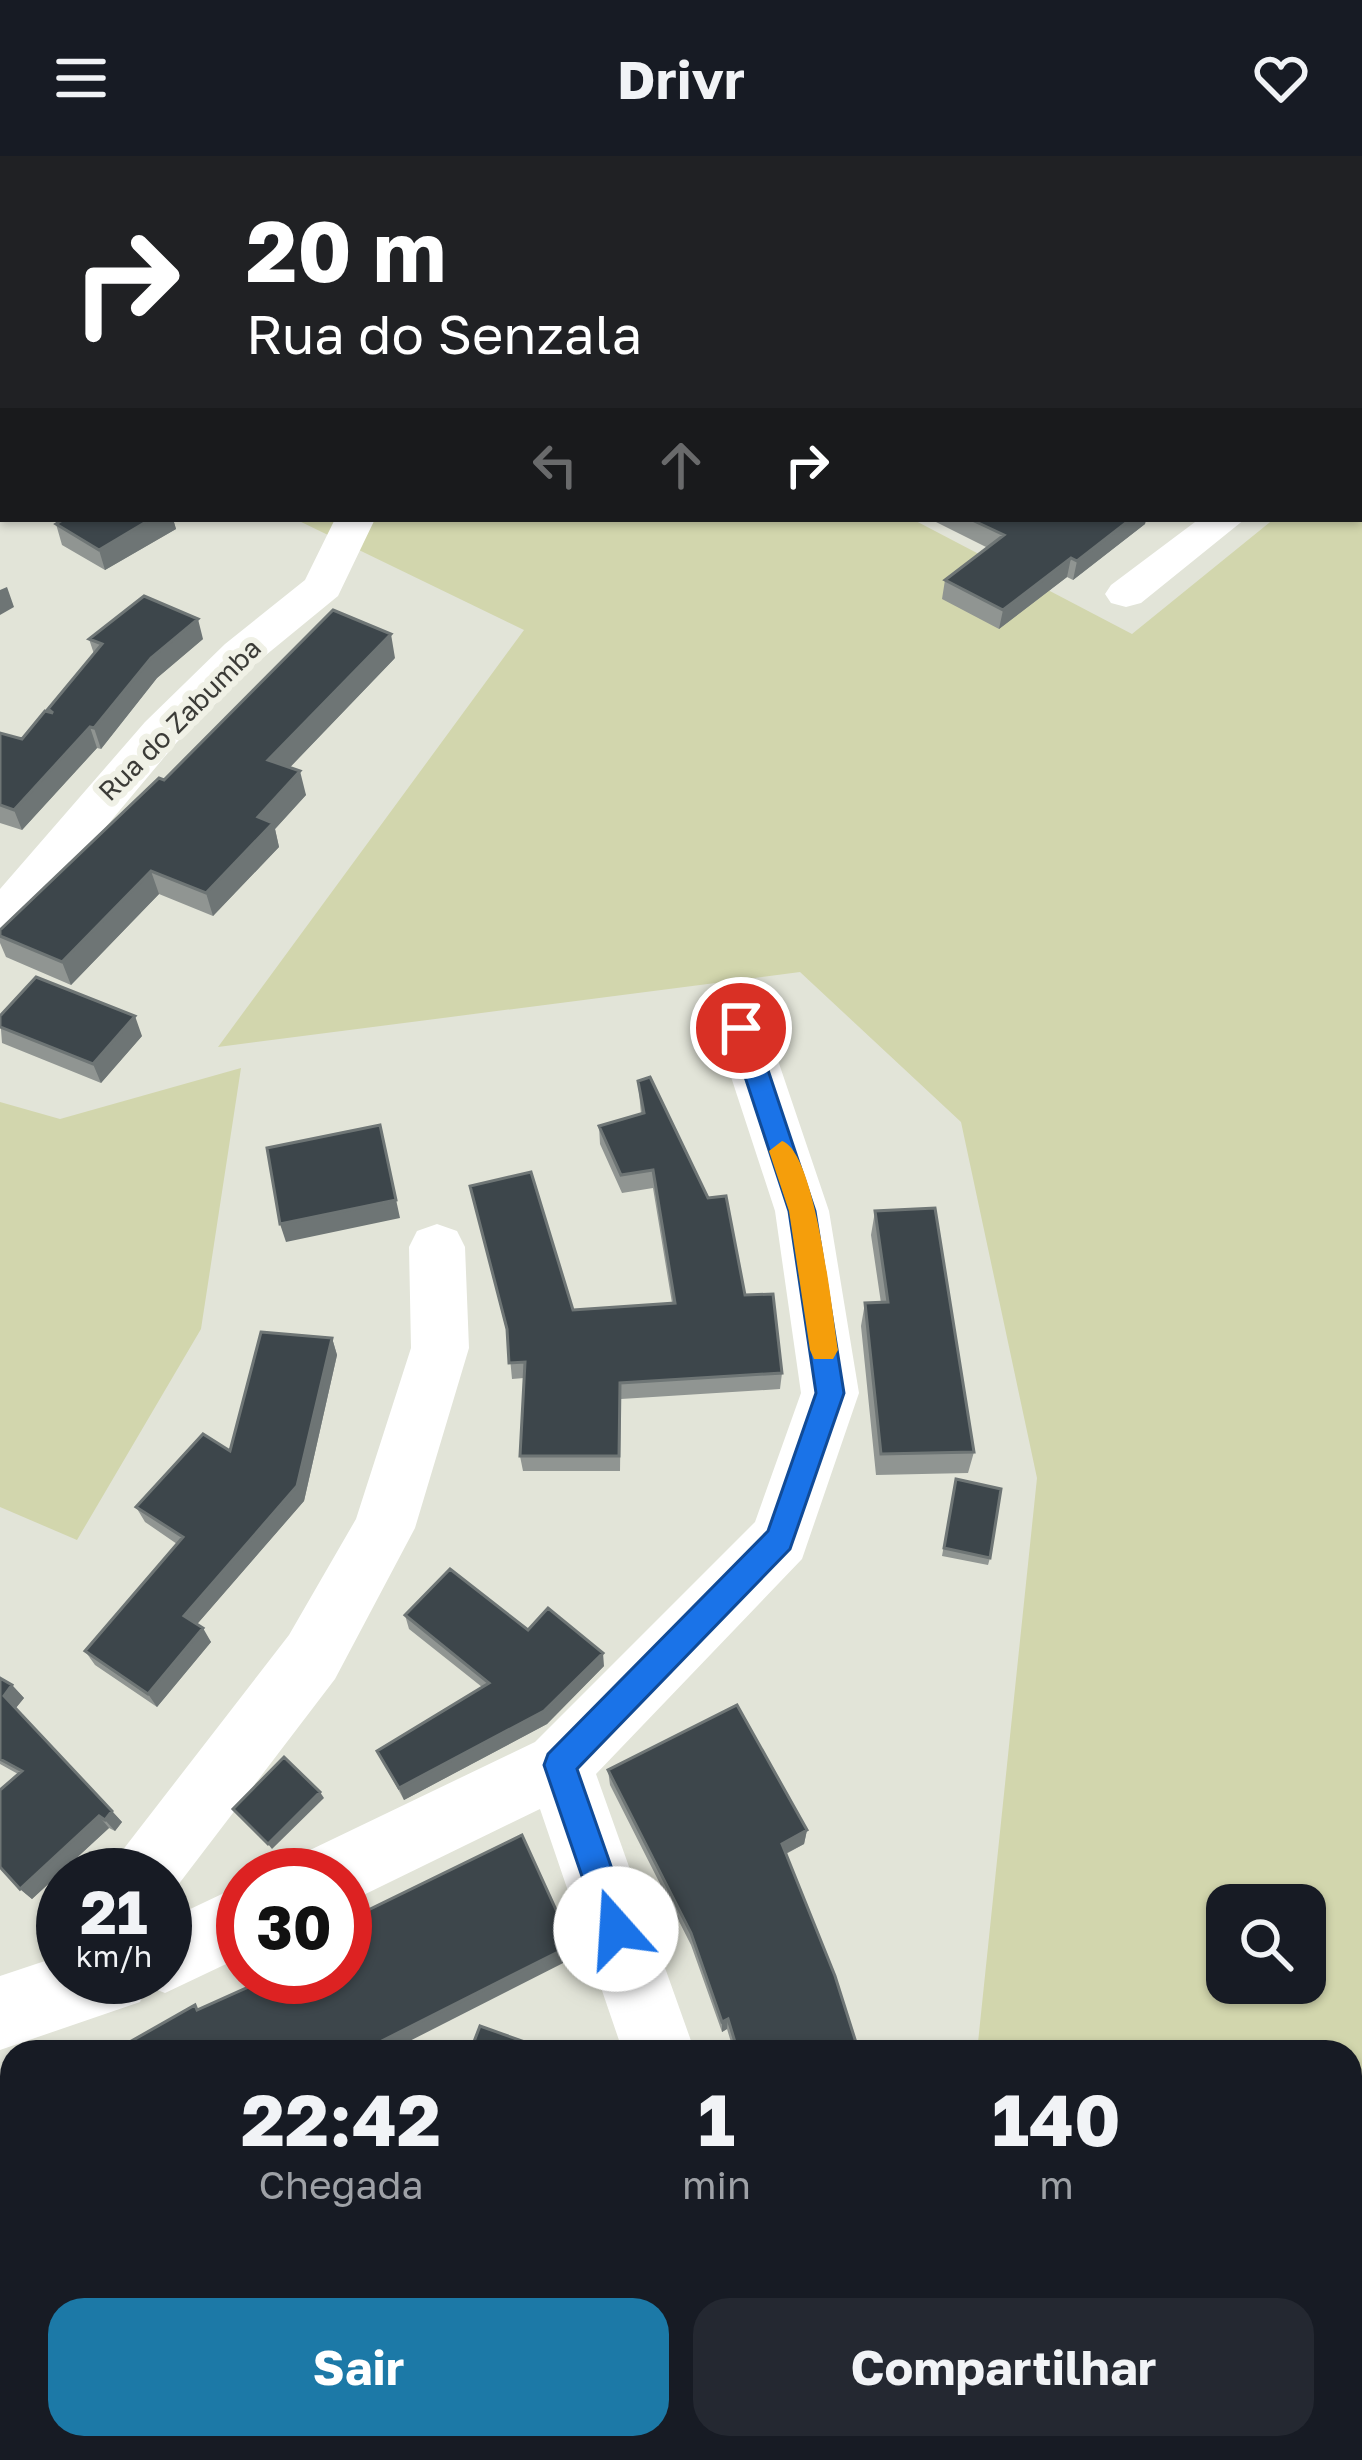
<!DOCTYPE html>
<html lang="pt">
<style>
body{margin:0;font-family:"Golos Text",sans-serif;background:#242831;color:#f1f3f6;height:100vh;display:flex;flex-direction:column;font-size:45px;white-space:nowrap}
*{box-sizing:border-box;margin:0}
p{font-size:39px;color:#9ea1a6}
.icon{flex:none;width:66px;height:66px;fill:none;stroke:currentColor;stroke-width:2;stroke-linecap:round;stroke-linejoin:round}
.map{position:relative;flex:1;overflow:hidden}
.drawer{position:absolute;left:0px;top:1884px;width:1362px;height:420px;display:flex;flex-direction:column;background:#171b24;border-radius:36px 36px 0 0;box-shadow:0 3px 9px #0004}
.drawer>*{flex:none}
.banner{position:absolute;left:0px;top:0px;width:1362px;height:366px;box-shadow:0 3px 9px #0004;background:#202124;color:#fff;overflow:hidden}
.fabs{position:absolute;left:1206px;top:1728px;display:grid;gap:24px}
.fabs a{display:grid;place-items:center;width:120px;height:120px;border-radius:24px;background:#171b24;box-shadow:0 3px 9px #0004;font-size:60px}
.speed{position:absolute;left:36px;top:1692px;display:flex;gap:24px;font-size:60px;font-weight:700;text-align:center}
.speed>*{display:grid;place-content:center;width:156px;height:156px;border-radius:50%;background:#171b24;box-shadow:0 3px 9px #0004;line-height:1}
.speed small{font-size:30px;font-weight:400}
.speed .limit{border:18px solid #d22;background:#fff;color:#111}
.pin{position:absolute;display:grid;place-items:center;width:102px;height:102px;color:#fff;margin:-51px;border:6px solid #fff;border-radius:50%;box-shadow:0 3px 12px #0007}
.me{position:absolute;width:132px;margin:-66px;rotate:341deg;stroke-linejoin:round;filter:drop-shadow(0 0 9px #0008)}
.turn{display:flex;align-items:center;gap:42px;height:252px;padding:0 48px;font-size:54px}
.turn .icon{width:156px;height:156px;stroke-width:2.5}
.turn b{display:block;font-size:84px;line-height:102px}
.lanes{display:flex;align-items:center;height:114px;padding:0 48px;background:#0003;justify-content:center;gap:60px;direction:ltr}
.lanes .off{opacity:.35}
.eta{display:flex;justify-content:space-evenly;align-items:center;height:204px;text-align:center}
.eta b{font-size:72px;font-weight:700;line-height:84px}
.cta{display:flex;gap:24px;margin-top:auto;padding:24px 48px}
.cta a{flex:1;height:138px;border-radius:36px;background:#1c79a7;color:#fff;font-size:48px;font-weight:700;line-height:138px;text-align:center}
.cta a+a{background:#242831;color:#f1f3f6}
header{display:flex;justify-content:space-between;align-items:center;height:156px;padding:0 48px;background:#171b24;font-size:54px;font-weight:700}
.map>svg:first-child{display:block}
.green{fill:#d2d6ad;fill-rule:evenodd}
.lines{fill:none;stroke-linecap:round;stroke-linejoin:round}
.minor{fill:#fff;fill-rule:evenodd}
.wall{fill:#909592}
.shaded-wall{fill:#6e7575}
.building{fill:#3d464b;stroke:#6e7575;stroke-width:3}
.route{fill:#1a73e8;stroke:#114b97;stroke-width:3}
.slow{fill:#f59e0b}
.labels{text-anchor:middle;stroke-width:12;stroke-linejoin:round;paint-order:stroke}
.far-street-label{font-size:27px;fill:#3b3b37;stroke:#f0f1e6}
</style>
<header><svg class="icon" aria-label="menu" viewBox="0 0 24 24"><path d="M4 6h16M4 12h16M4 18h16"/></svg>Drivr<svg class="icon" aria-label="heart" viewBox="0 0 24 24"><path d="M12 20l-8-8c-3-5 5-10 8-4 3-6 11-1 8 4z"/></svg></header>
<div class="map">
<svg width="1362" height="2304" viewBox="0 0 1362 2304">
<rect width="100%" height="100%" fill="#e2e4d8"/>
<path class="green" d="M0,0H1012L3,3L0,276Z
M1362,361V2304H10L21,2292H1350V1896H977L1037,1322L961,966L800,816L218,891L524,474L295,363H912L1132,478L1274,363ZM1227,1749H1305V1827H1227Z
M241,912L201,1173L77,1384L0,1351V946L60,963Z"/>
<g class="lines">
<path class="minor" d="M1359,51L1362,52V72L1359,71Z
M335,363H375L338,440L255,508L177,586L17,777L0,783V733L145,566L225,488L305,424Z
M1199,363H1245L1141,447L1126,451L1111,447L1105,438L1111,429Z
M741,853L759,858L767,872L829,1055L859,1237L802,1403L596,1618L695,1896H623L540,1653L345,1748V1719H298L308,1695L535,1586L755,1366L801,1237L775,1055L715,872L723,858Z
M437,1068L457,1075L465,1091L469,1192L415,1372L335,1523L165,1746V1719H112L122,1695L289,1479L356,1363L411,1192L409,1091L417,1075Z
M243,1728V1800L165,1837L147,1830L140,1846L0,1894V1820L63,1799V1821H165V1765Z"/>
</g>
<path class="wall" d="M64,363H173L176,373L105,414L62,389L56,368Z
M930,363H1146L1145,368L1073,424L1067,421L999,473L942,443L945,424L988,392Z
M89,483H203L157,522L101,593L97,592L22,674L0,667V577L22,583L49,556L48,553L94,498Z
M395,502L290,611L306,639L275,673L279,691L213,760L159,738L71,829L6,801L0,787V774Z
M0,860L142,880L101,927L2,887Z
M638,925L782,1217L780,1233L621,1243L620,1315H523L520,1300L524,1222L512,1223L508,1181L470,1030L573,1154L672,1147L653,1032L622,1037L600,988L599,970L641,958Z
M875,1055L974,1296L968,1317L876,1319L861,1170L865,1147H881L871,1079Z
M332,1182L337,1199L304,1345L197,1468L211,1486L157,1551L95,1509L85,1495L177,1388L145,1366L136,1351L230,1295Z
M956,1323L990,1402L988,1409L942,1400Z
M405,1459L528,1474L604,1510L547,1568L404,1644L377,1595L482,1531L409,1473Z
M0,1522L12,1529L24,1542L15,1553L122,1666L115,1675L109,1672L32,1743L20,1733L18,1618L0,1608Z
M608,1614L807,1674L804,1688L786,1698L859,1896H734L727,1873L722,1876L691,1789L610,1629Z"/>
<path class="shaded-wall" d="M151,363H173L176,373L105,414L99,394Z
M1131,363H1146L1145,368L1073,424L1077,405Z
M1071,402L1067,421L999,473L1003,454Z
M7,431L14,451L0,459V434Z
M198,463L203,483L157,522L101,593L94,572L151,502Z
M391,478L395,502L274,628L268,604Z
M90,571L97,592L22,674L14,654Z
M300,615L306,639L275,673L279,691L213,760L206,737L258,661Z
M151,715L159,738L71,829L62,806Z
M135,860L142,880L101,927L93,908Z
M380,969L400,1062L286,1086L280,1068Z
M332,1182L337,1199L304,1345L192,1474L184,1460Z
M203,1472L211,1486L157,1551L148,1538Z
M603,1497L604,1510L547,1568L404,1644L399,1632Z
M12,1529L24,1542L15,1553L4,1540Z
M320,1636L324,1642L272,1693L268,1688Z
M112,1655L122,1666L115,1675L105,1664Z
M99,1660L109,1672L32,1743L20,1733Z
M807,1674L804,1688L779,1701L782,1688Z
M572,1789L575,1801L388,1896H360Z
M728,1863L727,1873L722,1876V1866Z
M0,2204L10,2219V2233L0,2243Z"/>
<path class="building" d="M64,363H151L99,394L56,368Z
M970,363H1131L1077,405L1071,402L1003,454L945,424L1004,379Z
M144,440L198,463L151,502L94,572L90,571L14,654L0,649V577L22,583L45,555L53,557L48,553L102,488L89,483Z
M333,454L391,478L268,604L300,615L258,661L273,667L206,737L151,715L62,806L0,780V774L159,622L164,624Z
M36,821L135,860L93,908L0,871V860Z
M650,921L708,1042L726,1040L745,1139L773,1138L782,1217L620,1227L619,1300H520L525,1206L509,1207L507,1173L470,1030L531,1016L573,1154L675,1147L653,1014L621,1019L599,970L644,957L638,925Z
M380,969L396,1044L280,1068L267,992Z
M935,1052L974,1296L881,1298L865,1147L888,1146L875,1055Z
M261,1176L332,1182L297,1330L184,1460L203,1472L148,1538L85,1495L183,1381L136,1351L203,1278L230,1295Z
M956,1323L1001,1333L990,1402L944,1392Z
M450,1413L528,1474L548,1452L603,1497L544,1555L399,1632L377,1595L489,1527L405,1459Z
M0,1522L12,1529L4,1540L112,1655L105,1664L99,1660L20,1733L0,1711V1634L22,1615L0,1603Z
M737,1549L807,1674L782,1688L835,1820L859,1896H738L728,1863L722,1866L691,1777L608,1614Z
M284,1601L320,1636L268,1688L233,1653Z
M522,1679L572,1789L360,1896H112L195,1849L197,1854L271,1821H345V1787L363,1779L356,1760Z
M480,1870L553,1896H470Z
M69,1889L72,1896H58Z
M12,1925V2167L4,2173L0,2163V1932Z"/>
<path class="route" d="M741,862L754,872L815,1055L844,1237L790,1393L577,1613L633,1773L628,1785L616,1790L605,1785L600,1773L544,1609L548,1598L768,1375L816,1237L789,1055L729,872Z"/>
<path class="slow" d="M782,985C816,996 832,1157 838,1194L833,1203H814L810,1194L789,1055L769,995Z"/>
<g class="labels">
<g class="far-street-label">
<text transform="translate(180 564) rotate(-45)" y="9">Rua do Zabumba</text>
</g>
</g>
</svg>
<div class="fabs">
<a><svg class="icon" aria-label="search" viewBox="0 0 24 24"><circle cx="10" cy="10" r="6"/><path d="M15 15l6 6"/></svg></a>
</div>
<div class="speed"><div>21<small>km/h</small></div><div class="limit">30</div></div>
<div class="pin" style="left:741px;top:872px;background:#d93025"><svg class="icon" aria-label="arrive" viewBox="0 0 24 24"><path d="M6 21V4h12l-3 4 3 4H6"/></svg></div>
<svg class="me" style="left:616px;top:1773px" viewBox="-20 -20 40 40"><circle r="19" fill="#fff"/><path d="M0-13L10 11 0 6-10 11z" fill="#1a73e8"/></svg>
<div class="banner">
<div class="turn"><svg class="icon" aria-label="right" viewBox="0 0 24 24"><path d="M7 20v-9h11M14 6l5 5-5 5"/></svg><div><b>20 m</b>Rua do Senzala</div></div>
<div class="lanes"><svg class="icon off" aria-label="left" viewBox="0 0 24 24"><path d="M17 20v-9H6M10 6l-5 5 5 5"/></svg><svg class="icon off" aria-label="ahead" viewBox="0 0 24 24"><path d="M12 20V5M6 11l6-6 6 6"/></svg><svg class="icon" aria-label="right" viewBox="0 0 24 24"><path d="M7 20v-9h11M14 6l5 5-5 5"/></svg></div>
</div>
<section class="drawer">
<div class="eta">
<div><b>22:42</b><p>Chegada</p></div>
<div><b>1</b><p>min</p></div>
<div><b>140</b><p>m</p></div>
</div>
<div class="cta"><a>Sair</a><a>Compartilhar</a></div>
</section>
</div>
